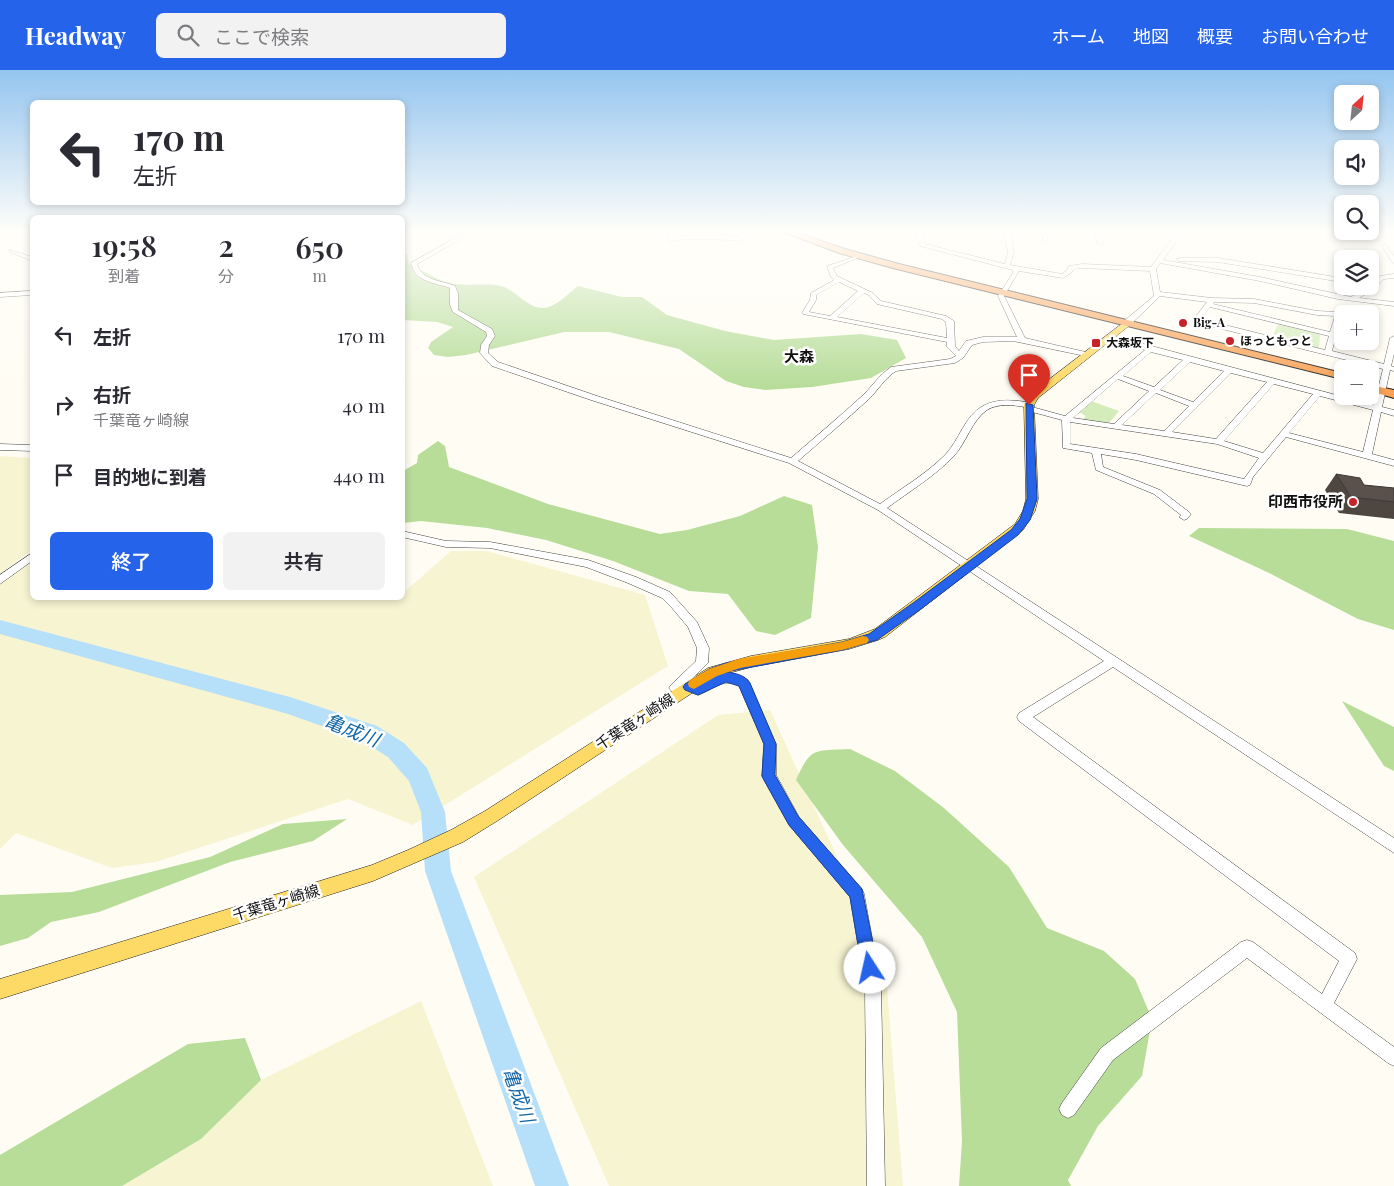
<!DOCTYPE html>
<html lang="ja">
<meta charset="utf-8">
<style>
body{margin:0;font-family:"Playfair Display","Noto Sans JP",serif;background:#f2f2f3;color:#2b2b33;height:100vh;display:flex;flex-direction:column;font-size:19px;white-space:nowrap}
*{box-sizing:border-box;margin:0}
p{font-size:16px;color:#7c7c81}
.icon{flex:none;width:28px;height:28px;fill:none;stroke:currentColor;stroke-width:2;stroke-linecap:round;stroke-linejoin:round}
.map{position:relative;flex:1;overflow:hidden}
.sheet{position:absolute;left:30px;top:145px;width:375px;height:385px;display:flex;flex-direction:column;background:#fff;border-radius:8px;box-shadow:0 2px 8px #0003}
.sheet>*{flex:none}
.guide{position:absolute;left:30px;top:30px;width:375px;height:105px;border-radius:8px;box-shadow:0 2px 8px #0003;background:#fff;color:#2b2b33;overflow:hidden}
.needle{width:32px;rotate:27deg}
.fabs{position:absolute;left:1334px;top:15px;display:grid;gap:10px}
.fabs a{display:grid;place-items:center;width:45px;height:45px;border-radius:8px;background:#fff;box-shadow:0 2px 8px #0003;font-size:25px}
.pin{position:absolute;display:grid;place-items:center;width:42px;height:42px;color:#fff;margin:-51px -21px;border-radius:50% 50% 50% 0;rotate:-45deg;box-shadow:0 0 5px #0007}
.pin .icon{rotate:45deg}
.me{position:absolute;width:55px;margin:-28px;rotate:350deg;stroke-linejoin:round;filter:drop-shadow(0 0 4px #0008)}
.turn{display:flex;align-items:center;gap:18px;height:105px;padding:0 20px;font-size:22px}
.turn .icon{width:65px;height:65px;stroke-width:2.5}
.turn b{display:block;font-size:35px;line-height:42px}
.eta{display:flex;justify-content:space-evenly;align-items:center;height:85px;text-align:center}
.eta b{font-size:30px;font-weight:600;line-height:35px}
.button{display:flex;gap:10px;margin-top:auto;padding:10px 20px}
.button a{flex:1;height:58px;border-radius:8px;background:#2563eb;color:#fff;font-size:20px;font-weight:600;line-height:58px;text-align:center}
.button a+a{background:#f2f2f3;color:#2b2b33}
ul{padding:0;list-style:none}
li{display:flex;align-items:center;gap:15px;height:70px;padding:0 20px}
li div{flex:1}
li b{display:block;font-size:19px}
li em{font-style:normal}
header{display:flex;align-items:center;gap:30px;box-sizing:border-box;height:70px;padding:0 25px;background:#2563eb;color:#fff}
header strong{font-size:24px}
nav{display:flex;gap:28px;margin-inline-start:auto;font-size:18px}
.search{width:350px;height:45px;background:#f2f2f3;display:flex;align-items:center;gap:12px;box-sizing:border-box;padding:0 18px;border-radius:8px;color:#7c7c81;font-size:19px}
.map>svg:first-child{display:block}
.farmland{fill:#f7f4d2}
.green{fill:#d4ecba}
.forest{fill:#b7dd99}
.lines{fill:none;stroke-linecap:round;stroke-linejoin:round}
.river{fill:#b6dff9;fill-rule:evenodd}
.minor-casing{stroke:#434343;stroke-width:1}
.major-casing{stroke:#212121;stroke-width:1}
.highway-casing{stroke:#212121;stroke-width:2}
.minor{fill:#fff;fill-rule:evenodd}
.major{fill:#fdd965;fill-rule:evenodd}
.highway{fill:#f9a257;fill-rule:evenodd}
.wall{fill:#4d4641}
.building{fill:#5a514c;stroke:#3f3935}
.route{fill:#2563eb;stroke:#184099}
.slow{fill:#f59e0b}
.poi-dot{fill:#c72129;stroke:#fff;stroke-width:2}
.labels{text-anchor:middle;stroke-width:5;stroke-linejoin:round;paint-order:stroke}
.far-poi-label{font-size:12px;font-weight:bold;fill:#101010;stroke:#fff;text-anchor:start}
.far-quarter-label{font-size:15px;font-weight:bold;fill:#101010;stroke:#fff}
.poi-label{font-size:15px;font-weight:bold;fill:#101010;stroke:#fff;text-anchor:end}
.street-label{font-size:15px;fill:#101010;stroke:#fff}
.near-water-label{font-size:19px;font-style:italic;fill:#1367a9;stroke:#fff}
</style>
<header>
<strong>Headway</strong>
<div class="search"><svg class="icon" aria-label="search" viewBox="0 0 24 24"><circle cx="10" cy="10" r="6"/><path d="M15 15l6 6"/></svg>ここで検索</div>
<nav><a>ホーム</a><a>地図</a><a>概要</a><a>お問い合わせ</a></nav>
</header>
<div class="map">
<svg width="1394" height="1116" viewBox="0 0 1394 1116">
<rect width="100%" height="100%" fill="#fffdf3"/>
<path class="farmland" d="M0,386L32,388V480L0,504Z
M451,481H487L645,525L668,596L413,755L348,729L156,792L112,798L16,763L0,779V513L32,488V528H402L403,523Z
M770,640L885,892L903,1116H609L474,807L718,645Z
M421,931L493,1116H122L201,1069L261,1010Z"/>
<path class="green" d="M1279,253L1320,264L1319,279L1271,268Z
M1091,331L1119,341L1109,353L1082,350L1086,346L1079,342Z"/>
<path class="forest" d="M402,184L407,185L409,194C424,200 438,212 455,214C469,216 489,213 501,216C516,220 526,237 542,238C555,238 568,224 578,216L622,227H642L667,245L725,261L774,270L861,264L897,270L906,288L871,308L812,317L765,320L744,317L726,311L679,279L609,262H564L466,285L448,287L434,285L428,278L431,272L453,257L437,252L403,250Z
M438,371L445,376L449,397L548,434L660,464L687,460L740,446L784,426L812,435L818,477L811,548L775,565L756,561L728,524L689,521L613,491L546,470L487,458L421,451L403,453V401L417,393L418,385Z
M1199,458L1347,459L1394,471V560L1358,549L1267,502L1189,466Z
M1342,631L1394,657V701L1384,696Z
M850,679L895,701L944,738L1009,797L1047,858L1104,881L1135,909L1152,949L1142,1006L1098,1056L1068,1110L1071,1116H959L962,1071L957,942L922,867L843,775L796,710C811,676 815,681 850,679Z
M347,749L313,771L230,792L99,842L51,852L28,868L0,876V825L72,822L210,787L283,754Z
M245,968L261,1010L201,1069L122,1116H0V1085L188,974Z"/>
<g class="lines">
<path class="river" d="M0,550L290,627L377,656L404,673L427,698L445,742L451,801L569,1116H535L425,801L421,742L409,711L388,687L361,670L288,644L0,564Z"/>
<g class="minor-casing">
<path id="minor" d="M466,162H473L417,194C422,211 441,210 455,216L458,223V240L492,259L495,266L489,275L488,283L498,292L597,326L791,388C814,368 838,348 861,327C872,317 879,305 891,297L950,289L956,286L947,277V272L803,244L802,243L810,230L811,223L834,210L831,207L827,196L860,185V187L833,198L837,206L873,223L881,231L946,246L954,251L955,276L959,281L966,271L983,267H1017L998,226L1013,203V200L920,176L915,162H921L925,174L1005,194L1008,182L1004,162H1010L1014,182L1010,195L1062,204L1066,201L1069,196L1082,194L1151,197L1177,162H1183L1163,190L1260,207L1351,227L1370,217L1380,206L1394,204V208L1384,209L1374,219L1359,228L1394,232V236L1338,229L1260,211L1160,193L1156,199L1160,222L1212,228L1254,229L1317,241L1337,242L1339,238H1343L1332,281L1384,294L1390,268L1394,266V284L1391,296L1394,297V301L1390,300L1382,337L1394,340V346L1381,342L1372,384L1394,390V396L1286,367L1253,407L1250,415L1247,416L1136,390L1101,384L1103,397L1160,420L1189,442L1191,444L1187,449L1184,450L1179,447L1181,445L1154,424L1096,400L1092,383L1063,378L1062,350L1025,340V337C1013,335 998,333 987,340C972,350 966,373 954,386C935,406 910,421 887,438L1394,768V783L1113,597L1033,647L1355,883L1357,889L1334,933L1394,977V996L1388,993L1247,888L1113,990L1074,1045L1068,1048L1062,1045L1059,1039L1062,1033L1101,978L1241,872L1247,870L1253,872L1322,924L1339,891L1019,651L1017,647L1019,643L1104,591L878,440L789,393L591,330L492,296L480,283L481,275L487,266L486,262L453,242L450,235V218C434,212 416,213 411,193ZM1082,198L1150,201L1154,226L1124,251V255H1130L1160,226L1207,232L1193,250L1194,252L1383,299L1374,335L1110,265L1106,267L1107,269L1145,280L1065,346L1032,337V333C1016,330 997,328 983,336C965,345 959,371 945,385C926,404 902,418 880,434L798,391C822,370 846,350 869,329C878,320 885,308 896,301L955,293L963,288L972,275L983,272L1013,271L1090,287V283L1025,268L1004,226L1019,201L1063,208L1071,203L1074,199ZM839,212L858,221L830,246L809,242L816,230V225ZM864,223L869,225L877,234L942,249L946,252L947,268L837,247ZM1214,232L1254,233L1317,245L1335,246L1330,262L1213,234ZM1210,237L1329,266L1325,280L1201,249ZM1151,282L1183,290L1154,317L1123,306ZM1190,292L1224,301L1193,332L1160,320ZM1231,303L1267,312L1216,369L1172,362ZM1118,309L1149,321L1114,354L1073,348ZM1274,314L1313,324L1263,383L1224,371ZM1156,323L1189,336L1164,361L1122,355ZM1320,326L1373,340L1363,382L1289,363ZM1070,352L1217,374L1259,388L1244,409L1136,384L1070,374Z
M743,162H749L741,171L714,169L669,170L666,168L669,166L714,165L739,167Z
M1041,162H1047L1048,171H1044Z
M1094,162H1100L1103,175L1098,174Z
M1385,174L1394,186V193L1392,192L1382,176Z
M10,180L32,187V191L10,182Z
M1180,188H1218L1342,208V212L1218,192L1178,191L1177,190Z
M32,221V225L0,227V223Z
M0,374L32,375V381L0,380Z
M402,461L446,471L490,472L588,490L636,507L670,522L697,552L709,578L708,593L689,612L697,615C714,605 729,600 748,610L776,674V705L799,747L862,819L864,824L881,917L885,1116H867L865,917L850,827L789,755L764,710L762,706L764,674L739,616C723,607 713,620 698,625C695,624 692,622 689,622C681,621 675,627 669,618L671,615L696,591L697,578L688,557L672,538L662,528L628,513L586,497L490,478L446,477L402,467Z
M32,483V491L0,514V505Z"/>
</g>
<g class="major-casing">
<path id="major" d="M1127,250L1130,251V255L1038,328L1034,335L1038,429L1035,441L1023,460L885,567L878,570L849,579L751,597L718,606L497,751L463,772L373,811L0,929V909L372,795L408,780L451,760L485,741L708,598L751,586L849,569L875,559L1015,454L1023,441L1026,429L1024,335L1030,324Z"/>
</g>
<g class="highway-casing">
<path id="highway" d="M783,162H795L845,179L899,194L1342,303V309L893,198L839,183Z
M1370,315L1394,320V328L1370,321Z"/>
</g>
<use href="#minor" class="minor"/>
<use href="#major" class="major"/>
<use href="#highway" class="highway"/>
</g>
<path class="wall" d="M1336,404L1364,415L1394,418V449L1339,443L1325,420Z"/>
<path class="building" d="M1336,404L1360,408L1364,415L1394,418V432L1351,427Z"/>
<linearGradient id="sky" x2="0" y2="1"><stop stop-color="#94c5ef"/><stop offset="0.51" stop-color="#fffefa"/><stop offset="1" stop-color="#fffefa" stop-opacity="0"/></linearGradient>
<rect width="1394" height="318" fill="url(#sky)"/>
<path class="route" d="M1026,333L1033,335L1037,429L1030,450L1018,465L921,539L877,570L842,580L726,602C735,603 745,605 750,613L776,674L775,705L798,746L862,819L878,898L876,904L870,906L864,904L862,898L850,827L789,755L764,710L762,706L764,674L739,616L726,612L698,625L685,620L683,617L685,614L709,599L726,593L842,572L869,564L913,533L1011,460L1020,449L1027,429Z"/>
<path class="slow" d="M863,566L867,567L869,570L867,573L842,580L740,598L717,606L694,619L689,617L688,614L689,611L709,599L739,589L842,572Z"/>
<g class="poi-dot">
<circle cx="1183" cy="253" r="5"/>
<circle cx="1230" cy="271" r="5"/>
<rect x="1091" y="268" width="10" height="10" rx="2.5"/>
<circle cx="1353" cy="432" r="5"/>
</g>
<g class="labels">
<g class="far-poi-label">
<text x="1193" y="257">Big-A</text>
<text x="1240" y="275">ほっともっと</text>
<text x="1106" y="277">大森坂下</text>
</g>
<g class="far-quarter-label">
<text x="799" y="292">大森</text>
</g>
<g class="poi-label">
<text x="1343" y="437">印西市役所</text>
</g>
<g class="street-label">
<text transform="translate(635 652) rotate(-33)" y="5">千葉竜ヶ崎線</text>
<text transform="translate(276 833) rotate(-17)" y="5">千葉竜ヶ崎線</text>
</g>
<g class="near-water-label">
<text transform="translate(352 660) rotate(22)" y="7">亀成川</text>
<text transform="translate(519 1025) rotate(70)" y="7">亀成川</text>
</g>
</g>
</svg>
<div class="fabs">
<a><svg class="needle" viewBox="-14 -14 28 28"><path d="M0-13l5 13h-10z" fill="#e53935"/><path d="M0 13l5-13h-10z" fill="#7c7c81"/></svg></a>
<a><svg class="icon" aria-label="sound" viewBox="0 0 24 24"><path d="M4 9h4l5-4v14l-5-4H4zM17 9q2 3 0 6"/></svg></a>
<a><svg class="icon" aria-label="search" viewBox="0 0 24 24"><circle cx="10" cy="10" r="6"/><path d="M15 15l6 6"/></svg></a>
<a><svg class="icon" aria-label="layers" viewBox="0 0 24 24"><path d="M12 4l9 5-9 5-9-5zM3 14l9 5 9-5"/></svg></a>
<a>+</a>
<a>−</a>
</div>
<div class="pin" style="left:1029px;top:335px;background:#d93025"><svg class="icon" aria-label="arrive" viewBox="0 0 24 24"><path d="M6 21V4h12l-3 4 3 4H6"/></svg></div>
<svg class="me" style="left:870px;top:898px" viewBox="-20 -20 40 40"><circle r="19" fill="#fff"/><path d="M0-13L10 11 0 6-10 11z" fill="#2563eb"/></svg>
<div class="guide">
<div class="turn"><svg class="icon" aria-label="left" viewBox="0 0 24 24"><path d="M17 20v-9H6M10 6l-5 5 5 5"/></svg><div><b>170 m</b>左折</div></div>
</div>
<section class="sheet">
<div class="eta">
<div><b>19:58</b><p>到着</p></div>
<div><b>2</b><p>分</p></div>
<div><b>650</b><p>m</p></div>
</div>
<ul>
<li><svg class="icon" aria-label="left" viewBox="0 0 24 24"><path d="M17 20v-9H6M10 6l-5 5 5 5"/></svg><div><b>左折</b></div><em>170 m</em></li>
<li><svg class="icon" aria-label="right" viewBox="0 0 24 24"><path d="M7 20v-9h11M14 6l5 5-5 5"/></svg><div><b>右折</b><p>千葉竜ヶ崎線</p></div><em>40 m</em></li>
<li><svg class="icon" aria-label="arrive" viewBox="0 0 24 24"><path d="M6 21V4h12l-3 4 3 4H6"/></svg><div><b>目的地に到着</b></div><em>440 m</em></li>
</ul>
<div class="button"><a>終了</a><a>共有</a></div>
</section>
</div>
